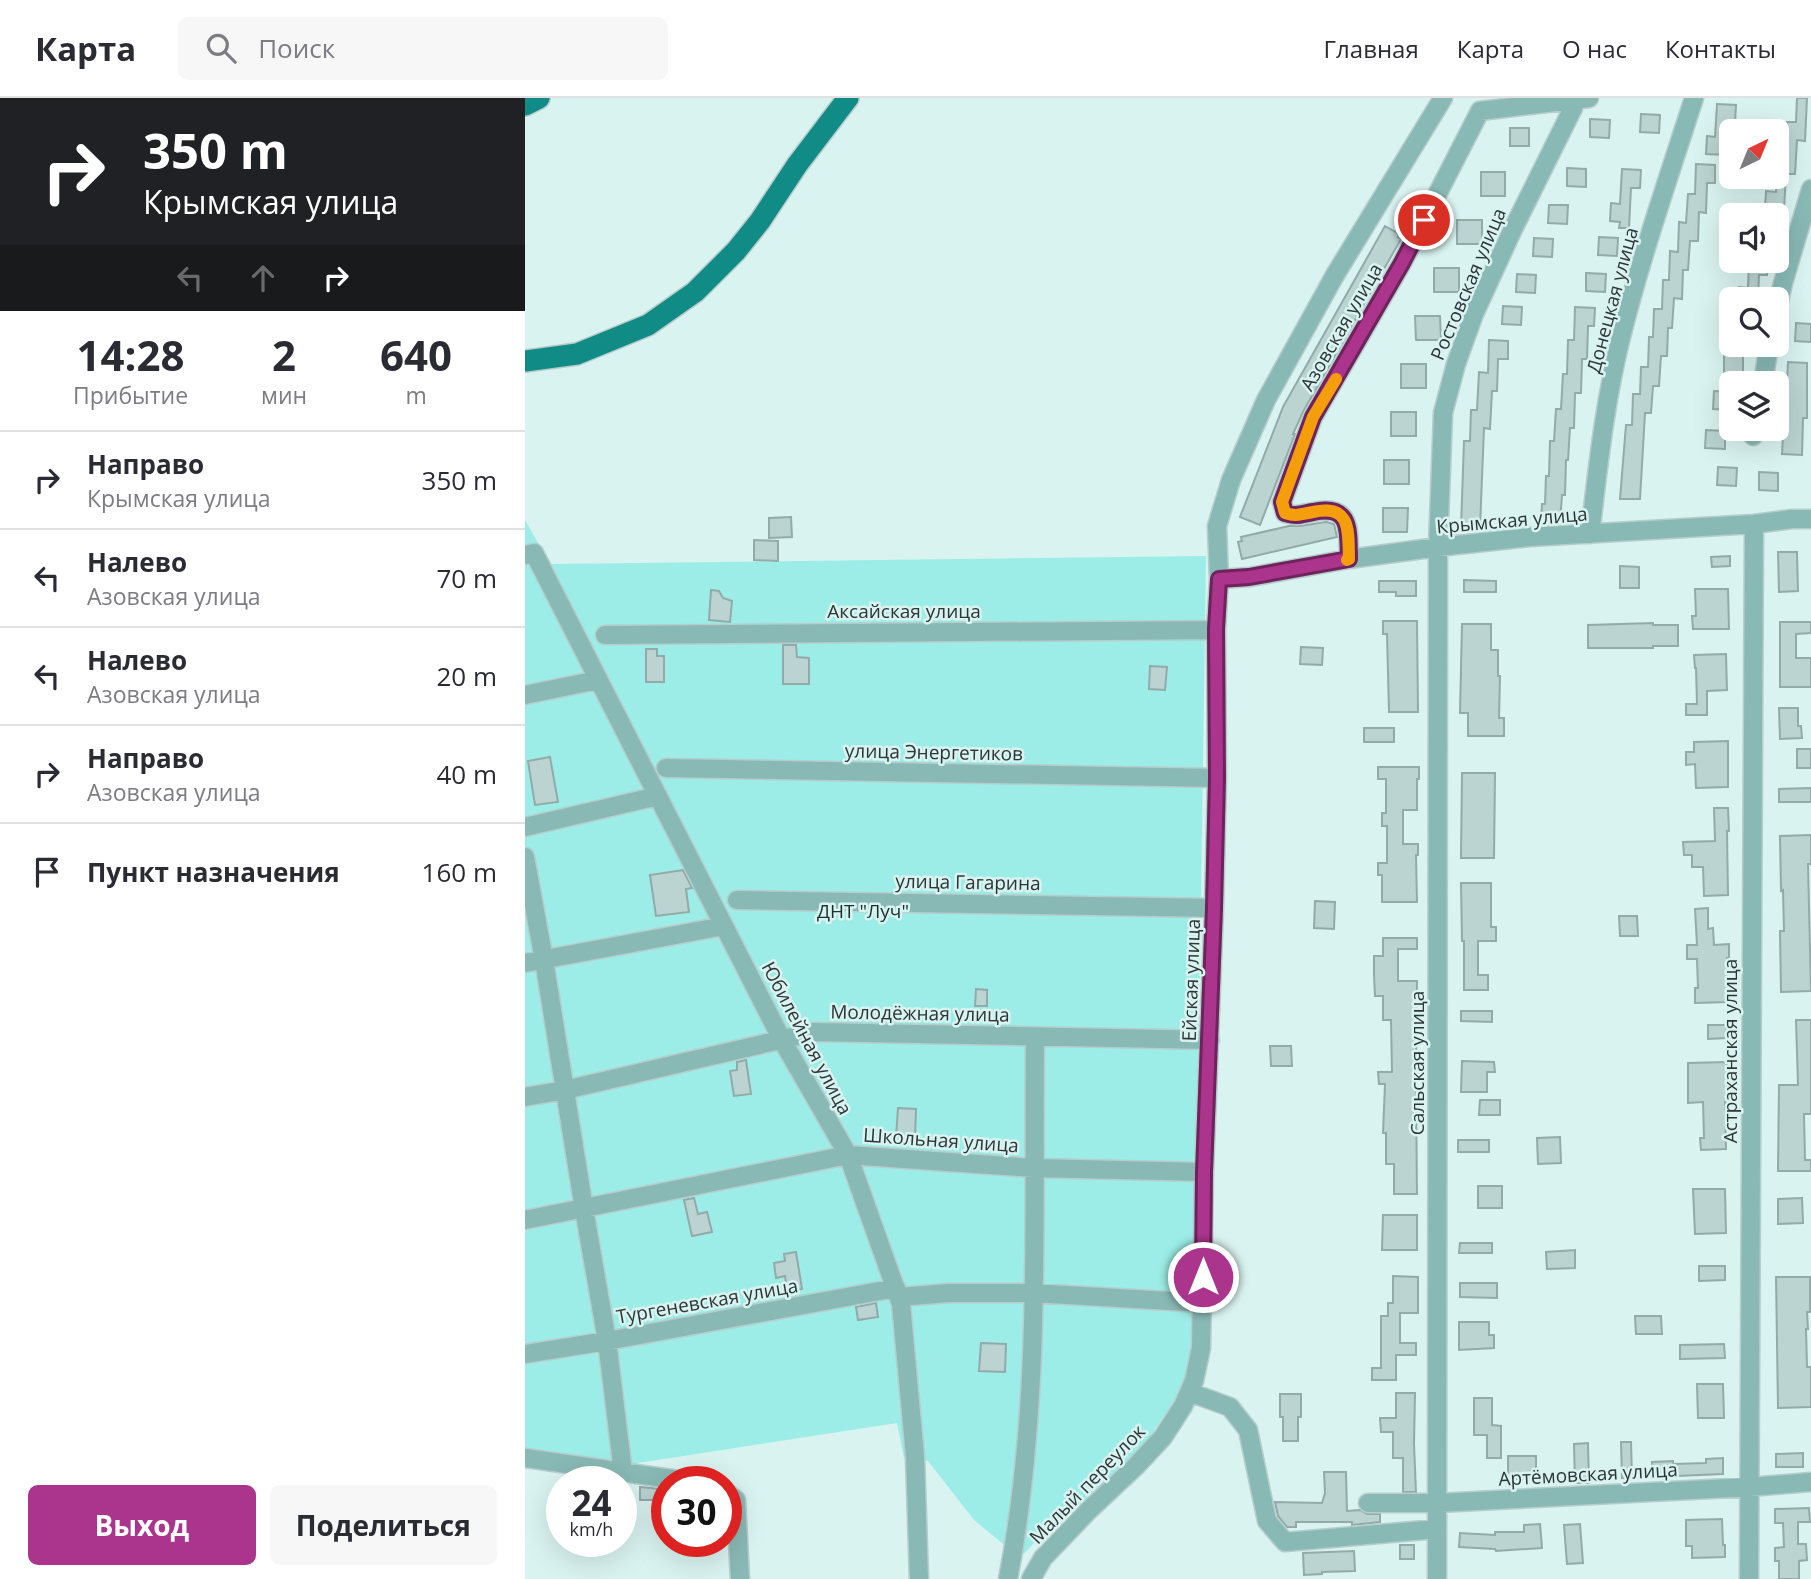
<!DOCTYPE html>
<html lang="ru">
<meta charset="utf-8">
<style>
body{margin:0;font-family:"Open Sans",sans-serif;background:#f7f7f7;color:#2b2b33;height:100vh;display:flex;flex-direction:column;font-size:26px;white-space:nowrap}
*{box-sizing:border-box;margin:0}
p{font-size:23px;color:#7c7c81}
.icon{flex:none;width:38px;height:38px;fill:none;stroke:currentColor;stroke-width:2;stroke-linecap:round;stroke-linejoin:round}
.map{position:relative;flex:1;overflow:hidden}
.details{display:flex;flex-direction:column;background:#fff;width:525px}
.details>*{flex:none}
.banner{background:#202124;color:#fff;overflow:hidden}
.needle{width:46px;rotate:43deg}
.buttons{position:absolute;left:1194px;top:21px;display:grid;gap:14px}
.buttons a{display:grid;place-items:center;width:70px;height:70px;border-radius:10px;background:#fff;box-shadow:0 7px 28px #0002;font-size:35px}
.speed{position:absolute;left:21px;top:1368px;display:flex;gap:14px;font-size:35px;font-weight:700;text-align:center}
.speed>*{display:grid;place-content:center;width:91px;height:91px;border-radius:50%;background:#fff;box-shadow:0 7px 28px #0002;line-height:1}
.speed small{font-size:18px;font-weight:400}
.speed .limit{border:10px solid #d22;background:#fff;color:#111}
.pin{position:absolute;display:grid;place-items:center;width:60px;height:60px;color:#fff;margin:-30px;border:4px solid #fff;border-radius:50%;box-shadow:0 2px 7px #0007}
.me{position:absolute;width:77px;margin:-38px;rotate:0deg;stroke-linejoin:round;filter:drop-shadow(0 0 5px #0008)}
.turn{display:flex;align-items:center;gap:24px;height:147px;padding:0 28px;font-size:32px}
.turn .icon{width:91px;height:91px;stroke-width:2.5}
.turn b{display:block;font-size:49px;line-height:60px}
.lanes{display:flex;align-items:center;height:66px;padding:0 28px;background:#0003;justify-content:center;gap:35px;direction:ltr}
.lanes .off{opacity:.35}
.eta{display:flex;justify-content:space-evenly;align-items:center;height:119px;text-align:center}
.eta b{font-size:42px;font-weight:700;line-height:49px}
.action{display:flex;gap:14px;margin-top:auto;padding:14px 28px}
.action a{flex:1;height:80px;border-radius:10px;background:#ab348c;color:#fff;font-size:28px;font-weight:700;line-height:80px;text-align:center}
.action a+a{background:#f7f7f7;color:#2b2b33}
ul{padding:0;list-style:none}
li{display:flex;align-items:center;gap:21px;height:98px;padding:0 28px;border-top:2px solid #e1e1e2}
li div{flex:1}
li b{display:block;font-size:26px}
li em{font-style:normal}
header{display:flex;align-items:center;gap:42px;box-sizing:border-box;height:98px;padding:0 35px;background:#fff;border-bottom:2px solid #e1e1e2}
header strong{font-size:33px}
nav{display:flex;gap:38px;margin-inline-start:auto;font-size:24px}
.search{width:490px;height:63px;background:#f7f7f7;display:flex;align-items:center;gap:18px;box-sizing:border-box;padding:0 24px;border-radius:10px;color:#7c7c81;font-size:26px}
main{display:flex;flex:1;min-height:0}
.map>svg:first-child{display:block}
.green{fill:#9cede7}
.building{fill:#bbd4d1;stroke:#92aaa8;stroke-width:2}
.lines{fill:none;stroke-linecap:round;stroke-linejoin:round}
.minor-casing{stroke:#b7cdcb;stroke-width:21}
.major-casing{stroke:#b7cdcb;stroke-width:24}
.minor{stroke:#89b9b5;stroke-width:18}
.major{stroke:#108b86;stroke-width:21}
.route-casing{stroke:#6f225b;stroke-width:18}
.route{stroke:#ab348c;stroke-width:12}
.slow{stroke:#f59e0b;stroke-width:12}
.labels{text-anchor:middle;stroke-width:5;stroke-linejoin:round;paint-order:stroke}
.street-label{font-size:19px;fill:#2d3636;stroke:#d9f3f0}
.park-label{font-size:19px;fill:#1a312f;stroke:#d9f3f0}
</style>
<header>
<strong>Карта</strong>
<div class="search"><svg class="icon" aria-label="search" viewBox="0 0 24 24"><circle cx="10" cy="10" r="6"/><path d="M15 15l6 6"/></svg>Поиск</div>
<nav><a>Главная</a><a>Карта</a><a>О нас</a><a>Контакты</a></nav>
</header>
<main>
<section class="details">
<div class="banner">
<div class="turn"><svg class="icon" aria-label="right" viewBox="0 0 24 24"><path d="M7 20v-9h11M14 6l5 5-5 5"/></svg><div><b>350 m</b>Крымская улица</div></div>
<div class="lanes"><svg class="icon off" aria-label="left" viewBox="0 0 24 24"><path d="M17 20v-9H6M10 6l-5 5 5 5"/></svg><svg class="icon off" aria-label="ahead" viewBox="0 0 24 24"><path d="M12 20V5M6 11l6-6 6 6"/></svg><svg class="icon" aria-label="right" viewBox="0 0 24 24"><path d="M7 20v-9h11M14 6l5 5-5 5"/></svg></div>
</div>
<div class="eta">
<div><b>14:28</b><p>Прибытие</p></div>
<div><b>2</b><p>мин</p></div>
<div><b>640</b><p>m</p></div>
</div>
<ul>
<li><svg class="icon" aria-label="right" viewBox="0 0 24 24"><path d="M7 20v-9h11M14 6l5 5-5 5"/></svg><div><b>Направо</b><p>Крымская улица</p></div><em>350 m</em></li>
<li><svg class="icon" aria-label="left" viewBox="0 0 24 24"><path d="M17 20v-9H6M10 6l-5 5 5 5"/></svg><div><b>Налево</b><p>Азовская улица</p></div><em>70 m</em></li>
<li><svg class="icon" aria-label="left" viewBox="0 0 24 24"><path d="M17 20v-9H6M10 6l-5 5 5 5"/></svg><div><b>Налево</b><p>Азовская улица</p></div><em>20 m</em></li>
<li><svg class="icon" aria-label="right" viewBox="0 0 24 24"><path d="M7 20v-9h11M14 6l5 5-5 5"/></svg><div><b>Направо</b><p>Азовская улица</p></div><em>40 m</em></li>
<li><svg class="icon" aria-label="arrive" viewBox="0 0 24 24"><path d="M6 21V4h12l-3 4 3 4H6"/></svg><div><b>Пункт назначения</b></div><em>160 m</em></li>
</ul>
<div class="action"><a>Выход</a><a>Поделиться</a></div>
</section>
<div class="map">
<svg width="1286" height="1481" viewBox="0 0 1286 1481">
<rect width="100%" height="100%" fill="#d9f3f0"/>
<path class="green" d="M0,422L25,466L681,458L670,1210L663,1283L602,1372L524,1429L495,1460L449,1422L403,1363L379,1360L372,1325L87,1369L0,1360Z"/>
<path class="building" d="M1272,0H1282L1280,43L1272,42L1270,76H1261L1259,112L1240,111L1241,93L1251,94L1252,57L1260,58L1262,24H1271Z
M1192,6L1211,7L1210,25L1202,24L1201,57L1181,56L1182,38L1190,39Z
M1116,16L1135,17L1134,35L1115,34Z
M1065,21L1085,22L1084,40L1065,39Z
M985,30H1004V48H985Z
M1171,66L1190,67V85H1182L1181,115L1174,114L1173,143H1165L1163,172H1158L1157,201L1149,200L1147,230H1143L1142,258H1136L1134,288H1128L1126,315H1120L1115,401H1095L1101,327H1107L1108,296H1115L1116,269H1123L1124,239H1128L1129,211H1137L1138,182H1144L1145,153L1153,154L1154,124L1161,125L1163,96H1170Z
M1042,70L1061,71V89L1042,88Z
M1097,71L1116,72L1115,90H1106L1104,130H1094L1095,124L1085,123L1086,105L1095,106Z
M956,74H980V98H956Z
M1024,107H1043L1042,126L1023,125Z
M932,122H957V146H932Z
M860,128L874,136L873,139L876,141L778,314L768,336H770L735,427L715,419L758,309Z
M1074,139L1093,140L1092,158L1073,157Z
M1009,140L1028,141L1027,159L1008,158Z
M1224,163H1243L1242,177H1234L1233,201H1214V189L1223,190Z
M909,170H934V194H909Z
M1061,175L1081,176L1080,194L1061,193Z
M992,176L1011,177L1010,195L991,194Z
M978,208L997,209L996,227L977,226Z
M1050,209L1070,210L1069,228H1063L1062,261H1057L1056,295H1050L1049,330H1045L1043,362H1041L1040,397H1037L1035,424H1016L1017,406H1020L1021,378H1024L1025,343H1029L1031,311H1036L1038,276H1042L1043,242H1049Z
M890,218H915L916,242H891Z
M1271,225L1286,226V244L1270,243Z
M964,242L983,243V261H973L972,293H967L965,331L959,330L955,430L936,429L939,343H945L946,312H952L954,274L963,275Z
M1199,256L1218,257V275L1199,274Z
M1263,264L1282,265V320H1278L1277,357L1257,356L1259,319H1256L1257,301H1261Z
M876,266H901V290H876Z
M1189,293L1206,294V312L1188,311Z
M866,314H891V338H866Z
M1181,332L1200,333V351L1180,350Z
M859,362H884V386H859Z
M1193,369L1212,370L1211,388L1192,387Z
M1234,374L1253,375V393L1234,392Z
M858,410H883L882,434H858Z
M266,419L267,439L244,440V420Z
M801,424L809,426L812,439L717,461L713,444L717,443L716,439L764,428H775Z
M229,442L253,443V463L229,462Z
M1253,454H1272L1273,493L1254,494Z
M1205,458V468L1187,469L1186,459Z
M1095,468L1114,469V490H1095Z
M939,482L971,483V494H939Z
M854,483H891V498H871V494H854Z
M1170,491H1203L1204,531H1168L1167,518H1171Z
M186,492L194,493L198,500L207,503L205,524L184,522Z
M858,523H892L893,614H864L862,536H858Z
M1255,524H1286V535L1271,536V560H1286V589H1255Z
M1128,525V527H1153V548H1128V550H1063V527Z
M937,526H966V552H973V578H975L974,620H979V638H943V615H935Z
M258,547H271L272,559L284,560V586H258Z
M776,549L798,550L797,567L775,566Z
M121,551H132V558H139V584H121Z
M1201,556L1202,592L1182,593V617H1161V606H1172L1171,570H1170L1169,557Z
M625,568L642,569L640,592L624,591Z
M1254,610H1273V628H1276L1277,640L1255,641Z
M839,630H869V644H839Z
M1203,643V689L1171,690L1170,666L1161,667V654H1169V644Z
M1272,651H1286V670H1272Z
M25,659L33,704L10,707L3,663Z
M853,669H894V681H892V712H878V746H893V757H891L892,804H857V777H853V765H862V728H857V715H861V681H853Z
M937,675H970L969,760H936Z
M1286,690V704H1254V691Z
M1189,710H1203L1204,733H1202L1203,797L1179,798L1178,769H1167V757H1159L1158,744L1190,743Z
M1286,737V766H1283L1286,893L1256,894L1255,833H1259L1258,792L1256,793L1255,738Z
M158,772L167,790L161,791L164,814L131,818L125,777Z
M936,785H966V829H971V843H953V877H963V892H939V843H937Z
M790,803L810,804L809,831L789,830Z
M1183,810V831L1188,830L1189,847L1204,846V860H1202L1203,904L1170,905V890H1173L1172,861H1162V847H1172L1170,811Z
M1094,818H1112L1113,838H1095Z
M858,840H892V851H873V883H892L891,990L892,1096H869V1066H861V1035H858L860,986H854L853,974H867L866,922H858V898H850L849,876V858H858Z
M451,891L462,892V908H450Z
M936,913H967V924L936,923Z
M1271,922H1286V1016H1279L1280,1062H1286V1073H1253L1254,987H1273Z
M1183,927H1201L1202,940L1183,941Z
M745,948H766L767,968H746Z
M221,962L226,996L209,998L205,973L212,972V964Z
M937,963L969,964L970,974H962V994H936Z
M1202,964V1004H1200L1201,1051L1176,1052L1175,1040H1179L1178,1004L1163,1005V965Z
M955,1002H975V1017H954Z
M373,1010L391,1011L390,1040L371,1039Z
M1035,1039L1036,1065L1013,1066L1012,1040Z
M933,1042H964V1054H933Z
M953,1088H977V1110H953Z
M1168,1091H1200L1201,1135L1170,1136Z
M169,1100L173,1116L182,1114L187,1134L167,1138L159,1102Z
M1277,1100L1278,1125L1253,1126V1101Z
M858,1117H892V1152H857Z
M935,1145H967V1155H934Z
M1050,1152V1170L1022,1171L1021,1154Z
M271,1154L277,1191L262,1193L260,1178L251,1180L249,1165L260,1163L259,1156Z
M1174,1168H1200V1182L1174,1183Z
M868,1178L893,1179V1215H875V1245H891V1257H871V1282H847V1270H856V1218H863V1205H868Z
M1251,1179H1285V1214H1282L1283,1231H1281L1282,1269H1286V1309L1253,1310Z
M935,1185H972V1200L935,1199Z
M351,1205L353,1219L333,1222L331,1209Z
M1110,1218H1136L1137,1236H1111Z
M934,1224H964V1237H969V1250L934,1252Z
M456,1245L481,1246L480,1274L454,1273Z
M1199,1246L1200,1260L1155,1261V1247Z
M1172,1286H1198L1199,1320H1173Z
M871,1295H890L889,1346L891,1394H878V1360H868V1334H856L855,1320H871Z
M755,1296H776V1319H773V1343H758V1319H755Z
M949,1300H967V1327L976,1328V1360H962V1337H949Z
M1096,1344H1106L1107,1380H1097Z
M1063,1345L1064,1385H1050L1049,1346Z
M1278,1355V1369H1251V1356Z
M983,1358H1011V1381H983Z
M1198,1360V1376L1128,1379L1127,1364L1148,1363V1366L1181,1365V1361Z
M799,1374H821L822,1413L835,1412L842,1416H855V1424L827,1427V1424H771V1429H762L753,1418L750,1404L797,1405L800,1395Z
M115,1389L135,1391V1402H115Z
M1284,1410L1285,1424H1273V1446H1281L1282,1462L1274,1463V1481H1254V1463H1250V1450L1259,1449L1258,1425H1250V1411Z
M1197,1421L1198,1447H1200V1459L1167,1460V1448H1161V1422Z
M1015,1426L1017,1450L971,1453L970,1451L934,1449L935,1435L970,1437V1434H999V1427Z
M1055,1426L1058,1465L1042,1466L1039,1427Z
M875,1447H889V1461H875Z
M829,1453L830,1473L797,1474V1476L779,1477L778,1455Z"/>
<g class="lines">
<g class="minor-casing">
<path id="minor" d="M1251,216L1258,185L1286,91
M1238,285L1244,247
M1228,338L1230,331
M1065,436C1073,369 1080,301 1097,235C1117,156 1144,78 1169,0
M0,457L9,455L257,942L323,1057L376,1206L390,1358L394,1481
M824,461C823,433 828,406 788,414C776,416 773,419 760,415L757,404L788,319L877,165L955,13L1064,0
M694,481L725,479L824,461L913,449L1005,439L1229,426L1267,421H1286
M80,537L691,532
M0,597L73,582
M141,670L692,680
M0,729L133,698
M0,759L19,862L59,1111L82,1243L98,1374
M212,802L689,810
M0,865L199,828
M0,999L40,992L289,934L685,942
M0,1122L323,1057L509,1070L679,1074
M374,1199L424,1195H508L678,1205
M0,1256L82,1243L371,1190
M664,1294L705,1309L723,1332L742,1423L760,1444L912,1431
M0,1360L167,1384
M201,1394L211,1402L215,1481
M843,1405H913L1225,1389L1286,1384
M483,1481C517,1306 508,1117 510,939
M506,1481L518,1460L564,1412L611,1368L638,1339L658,1308L669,1283L676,1250L679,1074L689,810L692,680L691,532L694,481L692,428L706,382L741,302L810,177L918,0
M912,1481L913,449L918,315L931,266L949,216L988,131L1052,2
M1224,1481L1229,426"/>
</g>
<g class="major-casing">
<path id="major" d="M0,7L14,0
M0,263L52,256L123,227L170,194L211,153L235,123L272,67L323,0"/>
</g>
<use href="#minor" class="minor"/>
<use href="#major" class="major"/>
</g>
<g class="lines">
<g class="route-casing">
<path id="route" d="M678,1179L679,1074L689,810L692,680L691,531L694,481L724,479L824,461C823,433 827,406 788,414C775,416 773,419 760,415L757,404L788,319L877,165L899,122"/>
</g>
<use href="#route" class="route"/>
<path class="slow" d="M811,281L788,319L757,404L760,415C773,419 775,416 788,414C827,406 823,433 824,461L822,462"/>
</g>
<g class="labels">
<g class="street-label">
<text transform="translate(943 186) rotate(-67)" y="7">Ростовская улица</text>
<text transform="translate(1087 202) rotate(-75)" y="7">Донецкая улица</text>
<text transform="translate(816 229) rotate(-60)" y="7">Азовская улица</text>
<text transform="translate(987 422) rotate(-5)" y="7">Крымская улица</text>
<text x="379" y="520">Аксайская улица</text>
<text transform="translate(409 654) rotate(1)" y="7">улица Энергетиков</text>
<text transform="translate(443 784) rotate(1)" y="7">улица Гагарина</text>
<text transform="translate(666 882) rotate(-88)" y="7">Ейская улица</text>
<text transform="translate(395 915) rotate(1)" y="7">Молодёжная улица</text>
<text transform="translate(282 940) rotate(62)" y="7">Юбилейная улица</text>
<text transform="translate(1205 953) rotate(-90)" y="7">Астраханская улица</text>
<text transform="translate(892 965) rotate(-90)" y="7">Сальская улица</text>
<text transform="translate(416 1042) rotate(4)" y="7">Школьная улица</text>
<text transform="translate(182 1203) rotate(-10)" y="7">Тургеневская улица</text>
<text transform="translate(1063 1376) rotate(-3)" y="7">Артёмовская улица</text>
<text transform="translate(562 1386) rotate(-46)" y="7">Малый переулок</text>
</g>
<g class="park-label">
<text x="338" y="820">ДНТ "Луч"</text>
</g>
</g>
</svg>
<div class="buttons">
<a><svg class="needle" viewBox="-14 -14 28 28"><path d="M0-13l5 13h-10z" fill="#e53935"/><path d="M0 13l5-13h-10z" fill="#7c7c81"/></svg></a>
<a><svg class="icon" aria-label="sound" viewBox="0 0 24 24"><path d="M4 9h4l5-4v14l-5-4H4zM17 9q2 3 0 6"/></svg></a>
<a><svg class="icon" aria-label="search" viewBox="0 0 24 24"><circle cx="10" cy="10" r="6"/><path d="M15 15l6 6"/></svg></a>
<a><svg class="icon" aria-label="layers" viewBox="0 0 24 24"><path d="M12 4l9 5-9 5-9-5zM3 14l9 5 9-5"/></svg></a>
</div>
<div class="speed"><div>24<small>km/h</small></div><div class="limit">30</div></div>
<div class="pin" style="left:899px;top:122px;background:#d93025"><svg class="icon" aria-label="arrive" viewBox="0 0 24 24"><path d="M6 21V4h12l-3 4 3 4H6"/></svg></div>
<svg class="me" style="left:678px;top:1179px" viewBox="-20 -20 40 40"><circle r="17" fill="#ab348c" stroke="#fff" stroke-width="3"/><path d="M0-11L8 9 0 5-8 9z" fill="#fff"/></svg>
</div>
</main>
